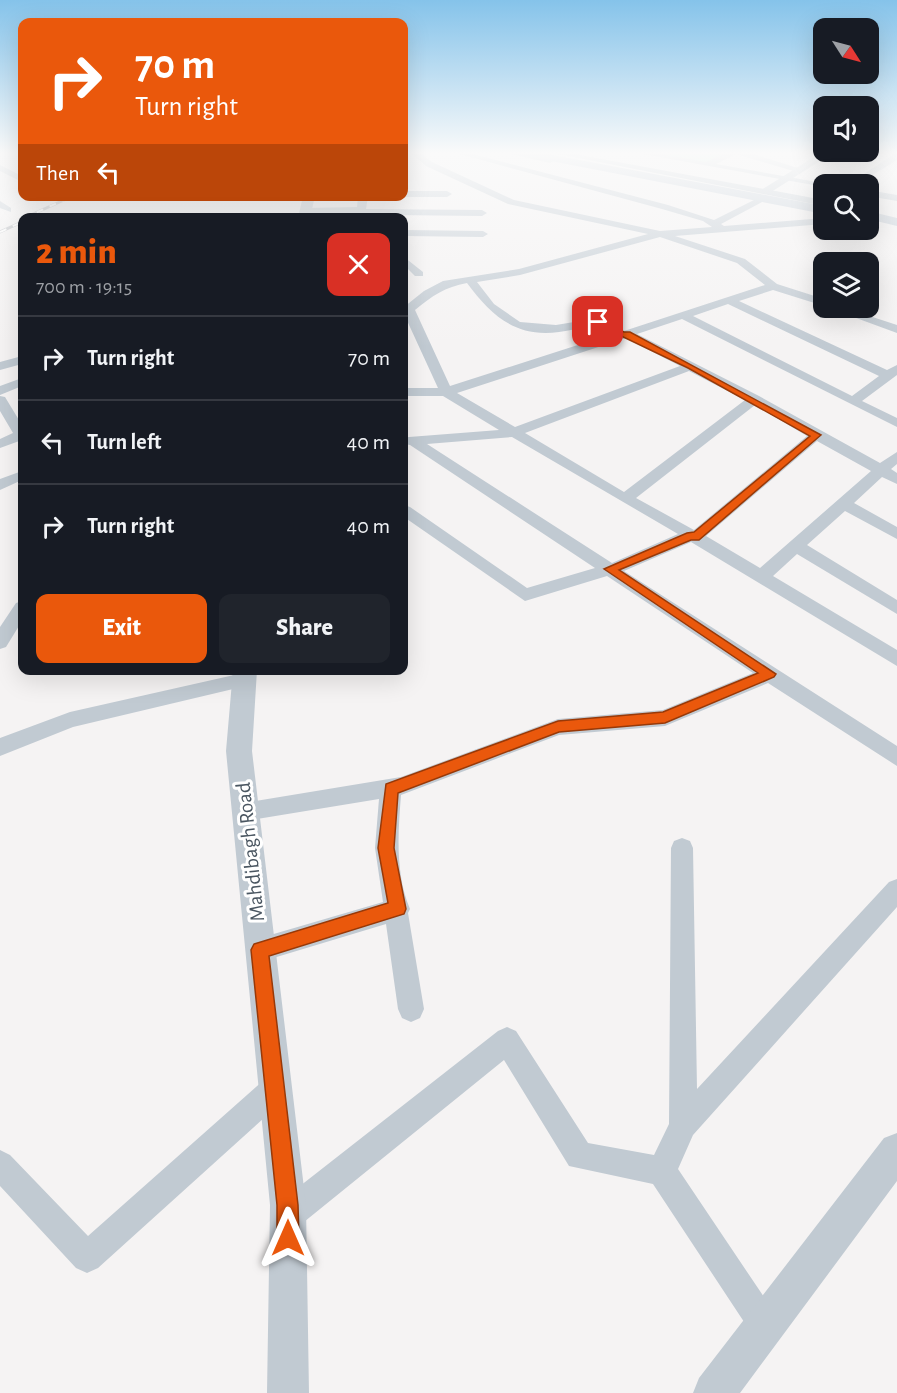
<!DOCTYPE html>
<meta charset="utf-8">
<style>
body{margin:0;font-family:"Alegreya Sans",sans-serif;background:#20242c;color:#f1f3f6;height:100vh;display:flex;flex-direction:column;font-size:22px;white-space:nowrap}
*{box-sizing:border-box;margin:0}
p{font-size:20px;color:#9ea1a6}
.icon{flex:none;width:33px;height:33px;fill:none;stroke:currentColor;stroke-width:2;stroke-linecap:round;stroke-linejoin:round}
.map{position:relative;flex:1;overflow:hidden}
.sheet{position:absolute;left:18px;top:213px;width:390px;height:462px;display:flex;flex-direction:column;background:#171b24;border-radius:12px;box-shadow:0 6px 24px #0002}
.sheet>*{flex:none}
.top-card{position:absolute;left:18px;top:18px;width:390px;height:183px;border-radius:12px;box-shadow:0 6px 24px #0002;background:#ea580c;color:#fff;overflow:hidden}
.needle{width:39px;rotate:126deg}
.fabs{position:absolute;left:813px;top:18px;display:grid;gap:12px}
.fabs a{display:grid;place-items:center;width:66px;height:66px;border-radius:12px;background:#171b24;box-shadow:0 6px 24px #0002;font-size:30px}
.pin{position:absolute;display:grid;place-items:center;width:51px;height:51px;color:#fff;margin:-26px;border-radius:12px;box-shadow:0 3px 9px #0006}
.me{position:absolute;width:66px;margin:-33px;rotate:0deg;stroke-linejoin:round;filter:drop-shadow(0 0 4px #0008)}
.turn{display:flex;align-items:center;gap:21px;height:126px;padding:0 18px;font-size:27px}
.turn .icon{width:78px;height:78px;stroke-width:2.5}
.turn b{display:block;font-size:42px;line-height:51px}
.then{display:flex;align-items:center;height:57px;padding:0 18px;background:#0003;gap:12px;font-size:22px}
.round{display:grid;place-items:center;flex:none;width:63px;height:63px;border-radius:12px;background:#20242c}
.head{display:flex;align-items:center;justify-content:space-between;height:102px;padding:0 18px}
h1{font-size:36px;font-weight:800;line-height:45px;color:#ea580c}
.cta{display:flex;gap:12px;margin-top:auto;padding:12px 18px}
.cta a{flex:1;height:69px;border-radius:12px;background:#ea580c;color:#fff;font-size:24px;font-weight:800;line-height:69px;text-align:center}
.cta a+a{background:#20242c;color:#f1f3f6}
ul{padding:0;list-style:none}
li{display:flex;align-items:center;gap:18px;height:84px;padding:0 18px;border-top:2px solid #363941}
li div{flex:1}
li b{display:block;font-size:22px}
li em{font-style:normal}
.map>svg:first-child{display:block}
.green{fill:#c3f1d5}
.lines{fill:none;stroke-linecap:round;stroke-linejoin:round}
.minor{fill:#c1cad2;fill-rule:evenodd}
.tertiary{fill:#c1cad2;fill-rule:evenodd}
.secondary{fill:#c1cbd6;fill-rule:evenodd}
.rail-casing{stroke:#b5b8bd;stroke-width:3}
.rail{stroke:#fff;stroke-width:2;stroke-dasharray:7;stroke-linecap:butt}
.route{fill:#ea580c;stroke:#983908;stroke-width:1.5}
.labels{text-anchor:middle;stroke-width:6;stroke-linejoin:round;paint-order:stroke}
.near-street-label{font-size:21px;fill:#4a5661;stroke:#fff}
</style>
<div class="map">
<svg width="897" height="1393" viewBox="0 0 897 1393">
<rect width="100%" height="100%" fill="#f5f3f3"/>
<path class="green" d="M642,152H733L707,165L640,153Z"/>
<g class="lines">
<path class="minor" d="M410,152H419L432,162L514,200L660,231L712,227L703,221L662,209L452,152H465L668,205L714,220L758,198L766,200L721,224L724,226L824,218V224L675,236L745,259L777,284L824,299V306L773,290L739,301L887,370L897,365V375L862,401L897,418V427L682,319L637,334L759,396L880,463L897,452V464L891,469L897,473V484L882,477L854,503L897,527V539L845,511L807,545L897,600V614L797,554L773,576L897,650V666L691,542L624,571L897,746V766L768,683L665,726L559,735L401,795C398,833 395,873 410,909L408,913L424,1009L420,1018L411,1022L402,1018L398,1009L386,924L260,962L251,959L248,950L251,941L260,938L383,902L375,848L379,799L245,821L237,818L234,811L237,804L401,777L558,719L663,710L753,673L607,576L525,601L404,517V505L410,507L527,588L595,568L410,445L404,444V438L409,437L499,430L443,396H404V388H438L404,314V307L424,291L443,281L519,269L648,234L508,204L426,166ZM660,237L737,263L765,285L624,331L598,318L556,325L520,322L494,304L477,282L520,275ZM467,283C491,315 515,338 559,332C583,329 589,322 612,334L450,386L415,310C432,296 445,287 467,283ZM728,304L879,376L852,396L693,316ZM626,338L680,366L515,427L457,393ZM689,371L745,400L624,492L525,433ZM755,405L807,436L694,530L636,498ZM512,437L678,534L612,563L427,444ZM817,441L871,471L760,568L706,536Z
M548,152H564L824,200V206Z
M632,152H649L706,162L727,152H747L801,169L797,172L736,154L716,164L828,184L824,187Z
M894,154H897V160L858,184H849Z
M0,165L22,176V182L0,171Z
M868,190L897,195V201L868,196Z
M404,191H447L452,194L447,197H404Z
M358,196H368L366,209L482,210L487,213L482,216L305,214L300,211L305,208L357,207Z
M0,201L11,208V212L0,208Z
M404,230L483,231L488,234L483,237L404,236Z
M404,257L423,272V276H415L404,265Z
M829,308H845L897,325V333Z
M22,356V364L0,370V362Z
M22,378V386L0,395V386Z
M0,396L5,397L22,425V440L0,448V439L13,433L0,411Z
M22,471V480L0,490V479Z
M22,601V621L6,647L0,649V627L16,603Z
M243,673L250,675L253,680L250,685L73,727L0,756V738L70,712Z
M682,838L690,841L693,848L697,1089L889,882L897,879V907L693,1135L678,1169L776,1315L781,1326L776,1337L765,1342L754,1337L653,1184L569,1166L504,1060L299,1226L288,1230L277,1226L273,1215L277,1204L498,1031L507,1027L516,1031L588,1143L654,1155L669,1124L671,848L674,841Z
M275,1075L285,1079L289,1089L285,1099L98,1268L87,1273L76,1268L0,1186V1150L10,1155L88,1236L265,1079Z"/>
<path class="tertiary" d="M503,152H523L555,160L550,163Z
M822,152H834L768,194L758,192Z
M303,196H315L310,218H298Z
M233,670H257L252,751L306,1205L309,1393H267L270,1205L226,751Z
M897,1133V1181L740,1393H693L699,1378L884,1138Z"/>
<path class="secondary" d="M514,152H537L824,206V214L520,155Z
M868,211L897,218V226L868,219Z"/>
<g class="rail-casing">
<path id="rail" d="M24,218L73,196
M0,232L22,222"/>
</g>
<use href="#rail" class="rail"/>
</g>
<linearGradient id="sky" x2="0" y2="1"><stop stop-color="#85c3ea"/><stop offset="0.44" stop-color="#fafafa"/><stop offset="1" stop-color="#fafafa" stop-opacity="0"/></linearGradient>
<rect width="897" height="347" fill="url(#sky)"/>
<path class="route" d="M598,320L624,332H630L821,435L699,540H691L619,570L776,674L774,677L665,723L559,732L398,793L394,848L406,909L404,914L269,956L298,1205L299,1238L295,1245L288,1248L280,1245L277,1238V1205L251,950L254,944L388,903L378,848L386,784L558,721L663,712L758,673L604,569L687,533L694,532L810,436L688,368L596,324Z"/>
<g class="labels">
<g class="near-street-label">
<text transform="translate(250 852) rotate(-96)" y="7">Mahdibagh Road</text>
</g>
</g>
</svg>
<div class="fabs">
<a><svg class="needle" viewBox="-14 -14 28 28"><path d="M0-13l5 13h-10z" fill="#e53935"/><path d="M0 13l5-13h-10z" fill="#9ea1a6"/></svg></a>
<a><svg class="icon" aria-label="sound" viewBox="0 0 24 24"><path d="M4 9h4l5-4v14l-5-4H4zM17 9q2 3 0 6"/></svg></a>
<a><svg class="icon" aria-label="search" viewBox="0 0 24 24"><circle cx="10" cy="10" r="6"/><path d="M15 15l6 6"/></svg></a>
<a><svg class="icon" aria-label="layers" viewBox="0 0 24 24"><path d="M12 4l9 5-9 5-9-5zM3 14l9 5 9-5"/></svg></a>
</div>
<div class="pin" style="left:598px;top:322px;background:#d93025"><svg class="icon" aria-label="arrive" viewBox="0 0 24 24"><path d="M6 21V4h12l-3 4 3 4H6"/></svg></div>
<svg class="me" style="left:288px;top:1238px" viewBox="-20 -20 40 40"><path d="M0-17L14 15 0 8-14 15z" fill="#ea580c" stroke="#fff" stroke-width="4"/></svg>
<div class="top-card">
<div class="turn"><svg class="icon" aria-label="right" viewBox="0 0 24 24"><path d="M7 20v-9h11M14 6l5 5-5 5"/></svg><div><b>70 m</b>Turn right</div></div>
<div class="then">Then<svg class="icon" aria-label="left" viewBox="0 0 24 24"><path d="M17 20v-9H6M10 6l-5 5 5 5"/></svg></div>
</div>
<section class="sheet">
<div class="head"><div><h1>2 min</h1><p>700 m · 19:15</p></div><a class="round" style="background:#d93025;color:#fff"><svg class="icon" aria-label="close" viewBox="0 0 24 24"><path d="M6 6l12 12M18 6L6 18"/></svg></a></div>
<ul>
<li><svg class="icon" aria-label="right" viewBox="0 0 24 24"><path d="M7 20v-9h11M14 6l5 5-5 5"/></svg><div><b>Turn right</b></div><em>70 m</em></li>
<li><svg class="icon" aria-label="left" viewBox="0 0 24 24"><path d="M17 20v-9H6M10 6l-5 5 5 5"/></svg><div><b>Turn left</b></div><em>40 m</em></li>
<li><svg class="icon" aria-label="right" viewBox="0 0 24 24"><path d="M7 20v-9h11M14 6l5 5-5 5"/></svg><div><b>Turn right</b></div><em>40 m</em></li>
</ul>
<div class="cta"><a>Exit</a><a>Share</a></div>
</section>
</div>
